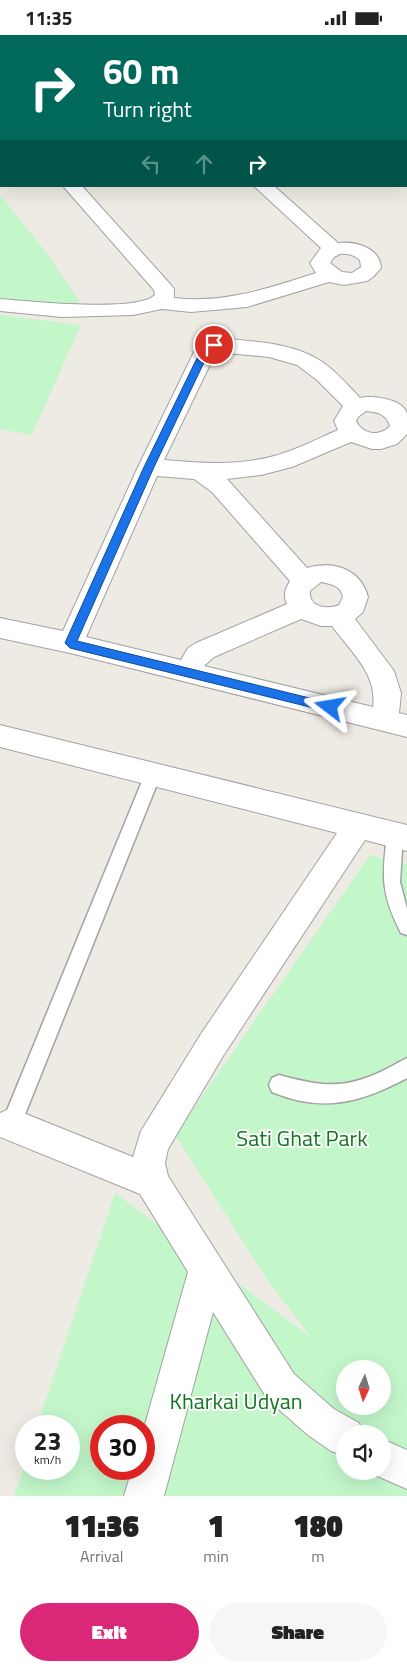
<!DOCTYPE html>
<style>
body{margin:0;font-family:"Titillium Web",sans-serif;background:#f6f6f6;color:#222;height:100vh;display:flex;flex-direction:column;font-size:19px;white-space:nowrap}
*{box-sizing:border-box;margin:0}
p{font-size:16px;color:#767676}
.icon{flex:none;width:28px;height:28px;fill:none;stroke:currentColor;stroke-width:2;stroke-linecap:round;stroke-linejoin:round}
.map{position:relative;height:1461px;overflow:hidden}
.details{display:flex;flex-direction:column;background:#fff;flex:1}
.details>*{flex:none}
.banner{position:absolute;left:0px;top:0px;width:408px;height:152px;box-shadow:0 5px 20px #0002;background:#00695c;color:#fff;overflow:hidden}
.needle{width:32px;rotate:184deg}
.fabs{position:absolute;left:336px;top:1325px;display:grid;gap:10px}
.fabs a{display:grid;place-items:center;width:55px;height:55px;border-radius:50%;background:#fff;box-shadow:0 5px 20px #0002;font-size:25px}
.speed{position:absolute;left:15px;top:1380px;display:flex;gap:10px;font-size:25px;font-weight:700;text-align:center}
.speed>*{display:grid;place-content:center;width:65px;height:65px;border-radius:50%;background:#fff;box-shadow:0 5px 20px #0002;line-height:1}
.speed small{font-size:12px;font-weight:400}
.speed .limit{border:8px solid #d22;background:#fff;color:#111}
.pin{position:absolute;display:grid;place-items:center;width:42px;height:42px;color:#fff;margin:-21px;border:2px solid #fff;border-radius:50%;box-shadow:0 1px 5px #0007}
.me{position:absolute;width:55px;margin:-28px;rotate:284deg;stroke-linejoin:round;filter:drop-shadow(0 0 4px #0008)}
.turn{display:flex;align-items:center;gap:18px;height:105px;padding:0 20px;font-size:22px}
.turn .icon{width:65px;height:65px;stroke-width:2.5}
.turn b{display:block;font-size:35px;line-height:42px}
.lanes{display:flex;align-items:center;height:48px;padding:0 20px;background:#0003;justify-content:center;gap:25px;direction:ltr}
.lanes .off{opacity:.35}
.eta{display:flex;justify-content:space-evenly;align-items:center;height:85px;text-align:center}
.eta b{font-size:30px;font-weight:800;line-height:35px}
.action{display:flex;gap:10px;margin-top:auto;padding:10px 20px}
.action a{flex:1;height:58px;border-radius:30px;background:#db2777;color:#fff;font-size:20px;font-weight:800;line-height:58px;text-align:center}
.action a+a{background:#f6f6f6;color:#222}
.status{display:flex;justify-content:space-between;align-items:center;height:35px;padding:0 25px;background:#fff;direction:ltr}
.status svg{height:14px;fill:currentColor}
.map>svg:first-child{display:block}
.park{fill:#c3f7ca;fill-rule:evenodd}
.lines{fill:none;stroke-linecap:round;stroke-linejoin:round}
.lane-casing{stroke:#a2a2a2;stroke-width:3}
.street-casing{stroke:#a2a2a2;stroke-width:2}
.lane{fill:#fff;fill-rule:evenodd}
.street{fill:#fff;fill-rule:evenodd}
.route{fill:#1a73e8;stroke:#114b97}
.labels{text-anchor:middle;stroke-width:4;stroke-linejoin:round;paint-order:stroke}
.near-park-label{font-size:22px;fill:#117720;stroke:#fff}
</style>
<div class="status"><b>11:35</b><svg viewBox="0 0 49 12"><path d="M0 12V9h3v3zM5 12V6h3v6zM10 12V3h3v9zM15 12V0h3v12zM26 1h20v11H26zM47 4h2v5h-2z"/></svg></div>
<div class="map">
<svg width="407" height="1461" viewBox="0 0 407 1461">
<rect width="100%" height="100%" fill="#eeebe4"/>
<path class="park" d="M0,160L47,218L80,267L57,272L0,269Z
M0,280L81,290L32,400L0,394Z
M370,820L407,829V1461H14L26,1425V1434H69V1391H37L115,1158L311,1302L268,1246L175,1100ZM345,1334H382V1371H345ZM101,1391H144V1434H101ZM345,1399H382V1436H345Z"/>
<g class="lines">
<g class="lane-casing">
<path id="lane" d="M153,732L159,734L161,739L18,1097L11,1100L4,1097L1,1090L145,739L147,734Z
M395,793L401,795L403,800L400,847L407,874V900L401,898C381,859 382,842 387,800L389,795Z
M407,1023V1043C360,1068 323,1078 272,1057L269,1050L272,1043L279,1040C313,1049 337,1055 371,1041C384,1036 395,1029 407,1023Z"/>
</g>
<g class="street-casing">
<path id="street" d="M192,0H208L209,1H193Z
M278,0H296L297,1H279Z
M0,7H1V17H0Z
M406,47H407V57H406Z
M406,118H407V128H406Z
M406,138H407V148H406Z
M63,151H82L171,250L174,254V263C224,269 269,253 316,238L310,228L321,213L254,151H274L338,208C355,206 380,212 381,233L373,242L367,246L344,250L329,247L247,272L191,277L162,274L133,280L62,282L0,276V264C27,266 137,278 155,260L154,255ZM340,219C348,218 354,220 360,225L361,232L352,238L342,237L330,228L334,222Z
M220,303C253,307 292,307 321,326C336,336 348,350 360,363C372,360 404,364 407,379C407,385 407,393 407,399L397,409L381,414H372L351,407L292,432L261,440L227,444L307,533C333,525 361,534 368,562L363,577L355,584L394,636L401,658L399,678L407,680V702L70,618L0,603V583L63,596L138,432L195,315L203,306ZM216,317L269,322L297,330L317,345L343,371L334,386L338,395C317,404 296,415 274,421C238,431 200,428 164,425ZM366,376C378,377 386,379 390,391C380,402 363,400 356,386L358,382ZM157,441L194,444L212,457L290,546C285,554 283,560 287,569L196,608L188,613L181,625L86,602ZM321,547C332,549 341,551 343,562L339,570C327,575 308,572 310,556ZM301,584L321,591H332C350,616 378,639 373,672L204,631L214,622Z
M0,690L407,790V816L365,805L223,1021L168,1114L165,1128L168,1141L294,1339L334,1374L359,1388L363,1399H345V1421L331,1416L308,1400L268,1365L213,1277L164,1461H124L132,1434H144V1393L188,1237L140,1159L0,1102V1078L11,1073L133,1122L141,1096L201,999L337,798L0,712Z
M382,1404L407,1415V1454L368,1437L382,1436Z"/>
</g>
<use href="#lane" class="lane"/>
<use href="#street" class="street"/>
</g>
<path class="route" d="M214,307L219,310L209,317L154,432L77,606L330,668L336,672L330,677L70,613L65,608L144,432L201,315Z"/>
<g class="labels">
<g class="near-park-label">
<text x="302" y="1111">Sati Ghat Park</text>
<text x="236" y="1374">Kharkai Udyan</text>
</g>
</g>
</svg>
<div class="fabs">
<a><svg class="needle" viewBox="-14 -14 28 28"><path d="M0-13l5 13h-10z" fill="#e53935"/><path d="M0 13l5-13h-10z" fill="#767676"/></svg></a>
<a><svg class="icon" aria-label="sound" viewBox="0 0 24 24"><path d="M4 9h4l5-4v14l-5-4H4zM17 9q2 3 0 6"/></svg></a>
</div>
<div class="speed"><div>23<small>km/h</small></div><div class="limit">30</div></div>
<div class="pin" style="left:214px;top:310px;background:#d93025"><svg class="icon" aria-label="arrive" viewBox="0 0 24 24"><path d="M6 21V4h12l-3 4 3 4H6"/></svg></div>
<svg class="me" style="left:330px;top:672px" viewBox="-20 -20 40 40"><path d="M0-17L14 15 0 8-14 15z" fill="#1a73e8" stroke="#fff" stroke-width="4"/></svg>
<div class="banner">
<div class="turn"><svg class="icon" aria-label="right" viewBox="0 0 24 24"><path d="M7 20v-9h11M14 6l5 5-5 5"/></svg><div><b>60 m</b>Turn right</div></div>
<div class="lanes"><svg class="icon off" aria-label="left" viewBox="0 0 24 24"><path d="M17 20v-9H6M10 6l-5 5 5 5"/></svg><svg class="icon off" aria-label="ahead" viewBox="0 0 24 24"><path d="M12 20V5M6 11l6-6 6 6"/></svg><svg class="icon" aria-label="right" viewBox="0 0 24 24"><path d="M7 20v-9h11M14 6l5 5-5 5"/></svg></div>
</div>
</div>
<section class="details">
<div class="eta">
<div><b>11:36</b><p>Arrival</p></div>
<div><b>1</b><p>min</p></div>
<div><b>180</b><p>m</p></div>
</div>
<div class="action"><a>Exit</a><a>Share</a></div>
</section>
